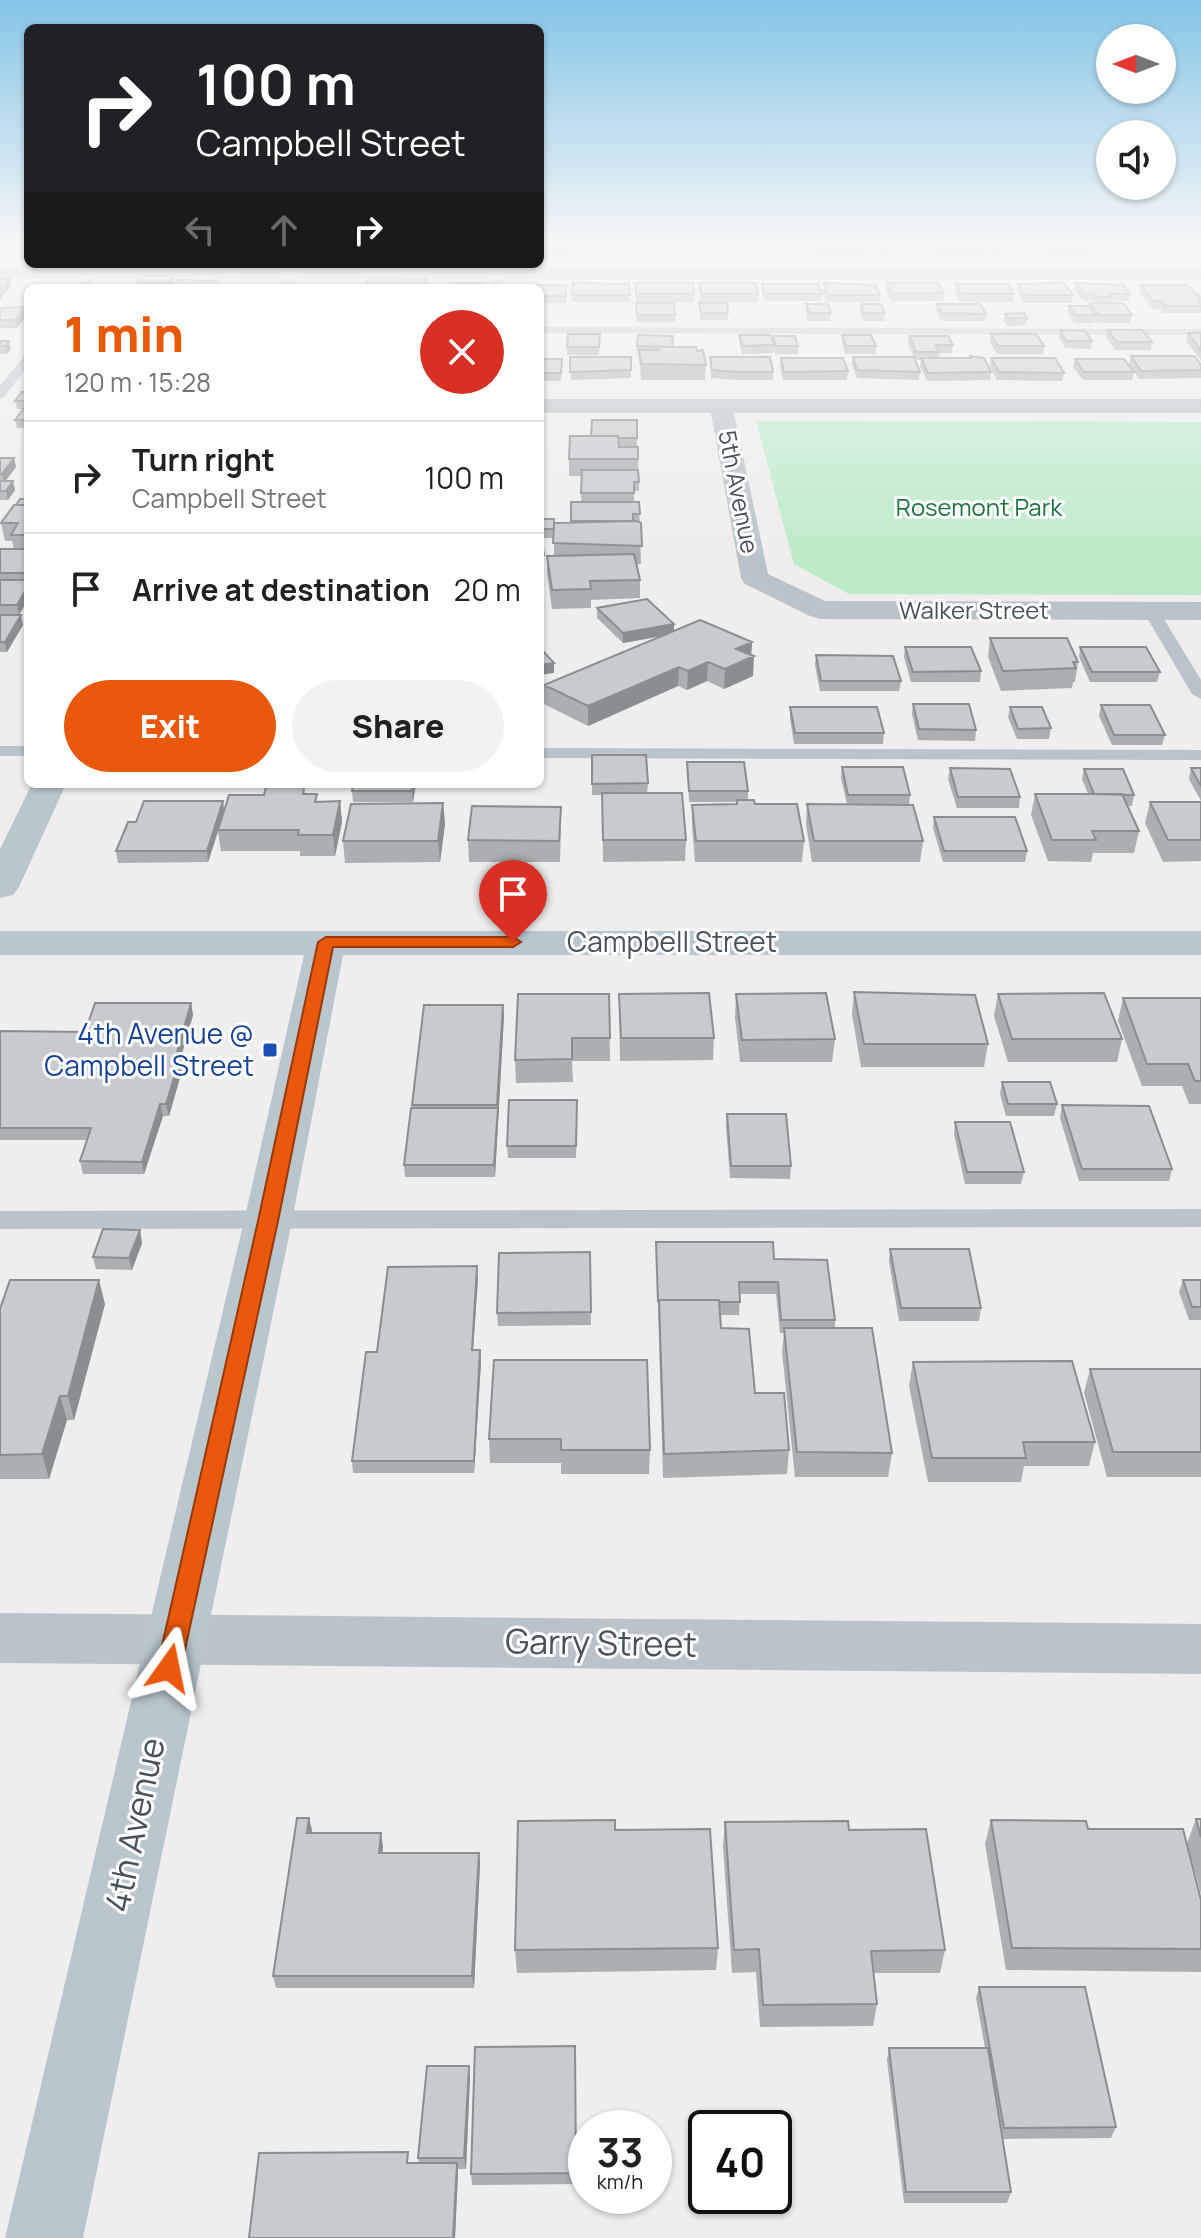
<!DOCTYPE html>
<meta charset="utf-8">
<style>
body{margin:0;font-family:Manrope,sans-serif;background:#f2f2f2;color:#202124;height:100vh;display:flex;flex-direction:column;font-size:30px;white-space:nowrap}
*{box-sizing:border-box;margin:0}
p{font-size:26px;color:#757577}
.icon{flex:none;width:44px;height:44px;fill:none;stroke:currentColor;stroke-width:2;stroke-linecap:round;stroke-linejoin:round}
.map{position:relative;flex:1;overflow:hidden}
.panel{position:absolute;left:24px;top:284px;width:520px;height:504px;display:flex;flex-direction:column;background:#fff;border-radius:12px;box-shadow:0 2px 6px #0004}
.panel>*{flex:none}
.banner{position:absolute;left:24px;top:24px;width:520px;height:244px;border-radius:12px;box-shadow:0 2px 6px #0004;background:#202124;color:#fff;overflow:hidden}
.needle{width:52px;rotate:270deg}
.tools{position:absolute;left:1096px;top:24px;display:grid;gap:16px}
.tools a{display:grid;place-items:center;width:80px;height:80px;border-radius:50%;background:#fff;box-shadow:0 2px 6px #0004;font-size:40px}
.speed{position:absolute;left:568px;top:2110px;display:flex;gap:16px;font-size:40px;font-weight:700;text-align:center}
.speed>*{display:grid;place-content:center;width:104px;height:104px;border-radius:50%;background:#fff;box-shadow:0 2px 6px #0004;line-height:1}
.speed small{font-size:20px;font-weight:400}
.speed .limit{border:4px solid #111;border-radius:12px;background:#fff;color:#111}
.pin{position:absolute;display:grid;place-items:center;width:68px;height:68px;color:#fff;margin:-82px -34px;border-radius:50% 50% 50% 0;rotate:-45deg;box-shadow:0 0 8px #0007}
.pin .icon{rotate:45deg}
.me{position:absolute;width:88px;margin:-44px;rotate:12deg;stroke-linejoin:round;filter:drop-shadow(0 0 6px #0008)}
.turn{display:flex;align-items:center;gap:28px;height:168px;padding:0 40px;font-size:36px}
.turn .icon{width:104px;height:104px;stroke-width:2.5}
.turn b{display:block;font-size:56px;line-height:68px}
.lanes{display:flex;align-items:center;height:76px;padding:0 40px;background:#0003;justify-content:center;gap:40px;direction:ltr}
.lanes .off{opacity:.35}
.round{display:grid;place-items:center;flex:none;width:84px;height:84px;border-radius:42px;background:#f2f2f2}
.headline{display:flex;align-items:center;justify-content:space-between;height:136px;padding:0 40px}
h1{font-size:48px;font-weight:800;line-height:60px;color:#ea580c}
.button{display:flex;gap:16px;margin-top:auto;padding:16px 40px}
.button a{flex:1;height:92px;border-radius:48px;background:#ea580c;color:#fff;font-size:32px;font-weight:800;line-height:92px;text-align:center}
.button a+a{background:#f2f2f2;color:#202124}
ul{padding:0;list-style:none}
li{display:flex;align-items:center;gap:24px;height:112px;padding:0 40px;border-top:2px solid #e0e0e0}
li div{flex:1}
li b{display:block;font-size:30px}
li em{font-style:normal}
.map>svg:first-child{display:block}
.green{fill:#bdebc9}
.lines{fill:none;stroke-linecap:round;stroke-linejoin:round}
.lane{fill:#b9c3c9;fill-rule:evenodd}
.street{fill:#b9c3c9;fill-rule:evenodd}
.secondary{fill:#b9c6ce;fill-rule:evenodd}
.wall{fill:#abafb2}
.shaded-wall{fill:#8b8e91}
.building{fill:#c7cbcf;stroke:#8b8e91;stroke-width:2}
.route{fill:#ea580c;stroke:#983908;stroke-width:2}
.transit-dot{fill:#1a4fb4;stroke:#fff;stroke-width:3}
.labels{text-anchor:middle;stroke-width:6;stroke-linejoin:round;paint-order:stroke}
.far-street-label{font-size:24px;fill:#465259;stroke:#fff}
.far-park-label{font-size:24px;fill:#1d743c;stroke:#fff}
.street-label{font-size:28px;fill:#465259;stroke:#fff}
.transit-label{font-size:28px;fill:#164399;stroke:#fff;text-anchor:end}
.near-street-label{font-size:34px;fill:#465259;stroke:#fff}
</style>
<div class="map">
<svg width="1201" height="2238" viewBox="0 0 1201 2238">
<rect width="100%" height="100%" fill="#efeded"/>
<path class="green" d="M756,421L1201,422V595L849,594L794,564Z"/>
<g class="lines">
<path class="lane" d="M493,264H503L501,288H491Z
M92,269L101,271L88,288H78Z
M540,327L1201,329V335L540,333Z
M28,354V366L4,397L0,398V386L24,356Z
M1151,606L1159,611L1201,680V699L1192,694L1143,611Z
M0,746H28V756H0Z
M540,748L1201,750V760L540,758Z
M1201,1209V1227L0,1229V1211Z"/>
<path class="street" d="M0,266L1201,267V279L0,278Z
M540,399H1201V413H734L768,574L825,601L1201,602V620L820,619L810,616L745,584L741,578L711,413H540Z
M0,1613L1201,1624V1674L0,1663Z"/>
<path class="secondary" d="M287,264H305L295,288H275Z
M32,784H66L19,887L13,895L0,898V849Z
M0,931H1201V955H343L292,1221L83,2238H5L244,1221L304,955H0Z"/>
</g>
<path class="wall" d="M540,244H568V255H540Z
M574,244H616V252L574,254Z
M687,244V254H633V245Z
M691,244H746V253H692Z
M750,244H805V254H752Z
M809,244H864L866,248V255L812,256Z
M870,244H924L925,247L924,254L874,255Z
M926,244H983L986,248L985,256L931,255Z
M985,244H1035L1037,247L1036,254L991,255Z
M1043,244H1091L1094,248L1093,255H1050L1043,246Z
M1106,244H1151L1152,245L1151,252H1112Z
M173,276L174,283L171,288H138L137,282Z
M573,283L629,284L630,302H572Z
M636,283L694,294V302H636Z
M699,283L758,294V302H700Z
M824,283L880,295L879,302H826L823,291Z
M887,283L944,293L943,301H891L886,291Z
M1076,283L1130,294L1129,301H1110V303L1132,315L1130,323H1098L1095,319V323H1074L1068,313L1069,306H1090V303H1095L1093,301H1083L1075,291Z
M762,284L822,294L821,301H764L762,291Z
M956,284L1014,294L1013,302H960L955,292Z
M1018,284L1073,295L1072,303H1024L1017,291Z
M566,285V303H541L540,320V288Z
M1140,285L1201,298V313H1164L1160,309H1153L1139,292Z
M636,303L675,315V322H636Z
M699,303L728,313V320H700Z
M806,304L831,313L830,321H808L806,312Z
M861,304L885,313L884,321H863L860,312Z
M937,304L986,314L985,321H941L936,311Z
M0,308L27,315L17,328H0Z
M1005,314L1027,318L1026,325L1007,326L1004,321Z
M1060,330L1092,341L1091,349L1065,348L1059,338Z
M1108,330L1152,342L1151,350H1115L1106,337Z
M1188,333H1201V361L1186,341Z
M600,334L599,355H567V347Z
M991,334L1044,346L1043,354H997L990,342Z
M739,335L773,343V336L798,346V354H775L774,347L773,353L742,354L739,342Z
M842,335L876,346L875,354H845L842,343Z
M909,336L953,345L952,353H939V358H970V356L991,372L990,380L927,381L920,366L921,360H915L908,343Z
M0,341L11,349L6,354H0Z
M637,346L672,347L697,351L706,365L705,380H641L639,354H637Z
M1131,356L1201,365V378L1139,379L1129,364Z
M570,357H631V378L571,380Z
M710,357L773,372V380H738L711,378Z
M853,357L920,372L919,380L857,378L852,365Z
M781,358L848,371L847,380H783L780,366Z
M991,358L1064,373L1062,381L997,380L990,366Z
M540,359L562,367L561,381H540Z
M1075,359L1134,372L1132,380H1083L1073,367Z
M28,392V428H17L15,420L24,409H17L15,401Z
M637,420V447L619,446L638,447L639,491H634V502H639L641,564H637L640,580V598L591,600V608L552,609L547,574V556H554V538H541L544,564H540V519L555,523H571V502H581L582,476H569V459L591,436Z
M0,458H14L16,467L5,481H13L15,490L8,500H0Z
M28,499V599L19,615H21L23,625L7,652H0V549H14L12,541H5L1,523L16,505Z
M597,608L674,624V631L752,642L751,655L753,676L724,689L707,681L687,690L678,686L588,726L544,704V685L661,636L623,643L597,618Z
M990,638L1078,662L1075,682H1073L1072,688L1001,691L988,657Z
M905,647L981,671L980,682H911L904,657Z
M1080,647L1160,672L1157,682H1090L1079,657Z
M816,655L901,681L899,691H820L815,665Z
M913,704L976,730L975,741L918,740L912,714Z
M1101,705L1165,735L1162,745H1112L1099,716Z
M790,707L884,733L883,744H794L790,718Z
M1010,707L1051,728L1049,739H1017L1008,717Z
M592,755L648,783L647,793L686,840L685,861L603,862L602,795H592Z
M687,762L748,791V800L804,841L802,862H695L692,826V805L737,804V802H689Z
M842,767L910,795L909,805L923,841L920,862H812L806,825L807,804H847L841,778Z
M950,768L1020,797L1019,808H957L948,779Z
M1191,768H1201V801L1189,779Z
M1084,769L1134,795L1132,806H1127L1139,831L1134,853H1093L1091,862L1048,861L1031,815L1035,794H1088L1082,779Z
M173,784H201L200,787H173Z
M353,784H416L413,802H353L352,791Z
M304,787L305,794L318,802L340,801L342,822L335,856H300V851H221L218,832L208,862L118,863L116,851L136,822L223,801L224,811L264,795Z
M1150,802H1201V861L1163,862L1145,823Z
M443,803L445,824L440,862L345,863L343,841Z
M934,817L1027,851L1025,862H943L933,828Z
M561,828L560,862H469L468,840Z
M854,992L988,1044L984,1067H861L852,1014Z
M609,994L610,1061H572L573,1082L516,1083L515,1060Z
M619,994L714,1038L713,1060L620,1061Z
M736,994L835,1039L832,1062H740L735,1017Z
M998,994L1122,1039L1117,1062H1008L994,1016Z
M1123,998H1201V1104H1189L1182,1086H1142L1118,1021Z
M191,1003L193,1015L181,1057L183,1067L169,1116H163L144,1174H83L80,1161L87,1140H0V1031L85,1032Z
M503,1005L504,1016L495,1177H405L404,1165L412,1105Z
M1002,1082L1057,1104L1054,1116H1006L1000,1094Z
M577,1100L576,1158H508L507,1146Z
M1062,1105L1172,1169L1169,1181H1079L1060,1118Z
M727,1114L791,1166L790,1179L730,1178L726,1126Z
M955,1122L1024,1172L1021,1184H965L954,1134Z
M140,1230L142,1243L132,1270L96,1269L93,1257Z
M656,1242L774,1259L835,1320V1328L892,1453L888,1477H795L782,1352L784,1333H780L776,1294H740L739,1315H720L721,1328L755,1393L789,1450L787,1474L663,1478Z
M890,1249L981,1308L979,1321H899L889,1261Z
M590,1252L591,1325L498,1326L497,1313Z
M478,1279L473,1350H480L481,1363L474,1473H353L352,1461L377,1352Z
M1183,1280H1201V1320H1189L1179,1292Z
M105,1304L74,1420H67L49,1479H0V1309Z
M494,1360L650,1450L649,1474H561V1463H490L489,1439Z
M913,1362L1095,1442L1089,1466H1024L1021,1482H928L909,1386Z
M1090,1369H1201V1477H1107L1084,1393Z
M309,1818L311,1833L383,1846L382,1853H479L480,1865L474,1988H276L273,1976Z
M1196,1819H1201V1894L1187,1843Z
M991,1820L1088,1829L1201,1900V1972L1006,1970L985,1844Z
M725,1822L849,1830L945,1950L940,1973H874L877,2004L873,2026L760,2027L756,1972L732,1973L723,1846Z
M615,1830L718,1948L716,1970L517,1973L515,1950Z
M979,1987L1116,2127L1111,2138L1002,2139L1011,2192L1007,2203H904L887,2060L889,2048H985L976,1998Z
M575,2046L576,2184L472,2185L471,2174Z
M470,2077L466,2169H458L455,2238H249L410,2163H419L418,2158Z"/>
<path class="shaded-wall" d="M173,276L174,283L170,288L169,282Z
M10,279L11,287L0,299V290Z
M26,307L27,315L17,328L15,320Z
M9,341L11,349L6,354L5,346Z
M14,458L16,467L4,483L2,474Z
M13,481L15,490L8,500L6,491Z
M28,586V599L19,615L17,605Z
M21,615L23,625L7,652L5,642Z
M674,624V634L623,643V633Z
M752,642L751,658L754,656L753,676L724,689L725,669L736,649Z
M708,662L707,681L687,690L688,671Z
M554,663V673L540,675V665Z
M679,667L678,686L588,726V706Z
M413,784H416L413,802L412,791Z
M223,801L224,812L208,862L207,851Z
M340,801L342,822L335,856L333,835Z
M443,803L445,824L440,862L438,841Z
M191,1003L193,1015L181,1057L183,1067L169,1116L166,1104L176,1056Z
M503,1005L504,1016L495,1177L494,1165Z
M160,1104L163,1116L144,1174L142,1162Z
M140,1230L142,1243L132,1270L129,1258Z
M477,1266L478,1279L472,1363V1350Z
M99,1280L105,1304L74,1420L68,1396Z
M480,1350L481,1363L474,1473V1461Z
M60,1396L67,1420L49,1479L42,1454Z
M309,1818L312,1830L310,1846L307,1833Z
M381,1833L383,1846L381,1865L379,1853Z
M479,1853L480,1865L474,1988L472,1976Z
M469,2066L470,2077L466,2169L464,2158Z
M457,2163L458,2174L455,2238H453Z"/>
<path class="building" d="M540,244H568V248H540Z
M574,244H616V245L574,247Z
M633,244H687V246H633Z
M751,244H805V247L752,246Z
M811,244H864L866,248L813,249Z
M873,244H924L925,247L875,248Z
M930,244H983L986,248H932Z
M989,244H1035L1037,247L992,248Z
M1048,244H1091L1094,248H1051Z
M1112,244H1151L1152,245H1113Z
M141,276H173L169,282H137Z
M368,278L427,279L425,288H365Z
M0,279H10L0,290Z
M178,280L218,281L213,288H173Z
M451,283H484L483,288H450Z
M573,283L629,284L630,295H572Z
M636,283H693L694,294H636Z
M699,283H756L758,294H701Z
M824,283L875,285L880,295H827Z
M887,283H938L944,293H891Z
M1064,283L1073,295H1025L1018,284Z
M1076,283L1123,285L1130,294H1108L1111,297H1097L1094,294H1084Z
M762,284H818L822,294H764Z
M956,284H1008L1014,294H961Z
M34,285H67L65,288H32Z
M510,285H566V296H540V288H510Z
M1140,285H1187L1201,298V299H1197L1201,306H1166L1161,301H1154Z
M636,303H674L675,315H637Z
M699,303H727L728,313H701Z
M1090,303H1123L1132,315H1099Z
M806,304H828L831,313H809Z
M861,304H881L885,313H864Z
M937,304H980L986,314L942,313Z
M1069,306H1089L1096,315H1075Z
M26,307L15,320H0V308Z
M1024,313L1027,318H1008L1005,314Z
M1060,330L1085,331L1092,341H1066Z
M1108,330H1142L1152,342H1117Z
M1188,333H1201V351Z
M568,334H600L599,347H567Z
M991,334H1036L1044,346H998Z
M638,335L673,336L672,347L637,346Z
M739,335H770L774,345L743,346Z
M842,335H871L876,346H846Z
M773,336H795L798,346H776Z
M909,336H948L953,345H936L939,352H916Z
M0,341H9L5,346H0Z
M659,347H696L697,351L703,350L706,365L641,364L639,350H659Z
M970,356L984,358L991,372L928,373L921,358H971Z
M1131,356H1194L1201,365V370L1141,371Z
M570,357H631V370L570,372Z
M710,357H770L773,372H738L712,370Z
M853,357H914L920,372L857,370Z
M781,358H843L848,371L784,372Z
M991,358H1055L1064,373L999,372Z
M540,359H562L561,373H540Z
M1075,359H1124L1134,372H1084Z
M22,392H28V401H15Z
M26,406H28V420H15Z
M592,420H637V438H618V436H591Z
M570,436H618L619,447H638V459H569Z
M0,458H14L2,474H0Z
M582,470H638L639,482H634V493H581Z
M0,481H13L6,491H0Z
M20,499H28V505H16Z
M571,502H639L640,514H633V521H571Z
M14,505H28V535H11L18,523H1Z
M540,519H554V529H540Z
M637,521L641,523L642,546L553,543L554,523Z
M540,538H541L544,555H540Z
M0,549H28V573H0Z
M634,554L640,580L590,581L591,589L552,590L547,556Z
M0,580H28V586L17,605H0Z
M647,599L674,624L623,633L597,608Z
M0,615H21L5,642H0Z
M700,620L752,642L736,649L754,656L725,669L708,662L688,671L679,667L588,706L544,685Z
M990,638H1067L1078,662H1073L1076,668L1003,671Z
M905,647H971L981,671L913,672Z
M1080,647H1146L1160,672H1092Z
M540,649H541L554,663L540,665Z
M816,655L893,656L901,681H821Z
M913,704H969L976,730L919,729Z
M1101,705H1150L1165,735H1114Z
M790,707H877L884,733H795Z
M1010,707H1042L1051,728L1018,729Z
M592,755H646L648,783L592,784Z
M687,762H744L748,791H689Z
M842,767H903L910,795H848Z
M950,768L1010,769L1020,797H958Z
M1191,768H1201V786Z
M1084,769H1123L1134,795L1094,794Z
M353,784H413L412,791H352Z
M266,787H304L303,794H317L315,802L340,801L333,835H298L299,830H218L229,795H264Z
M602,793H682L686,840H603Z
M1035,794H1122L1139,831H1092L1096,840H1052Z
M737,800H754L755,804H797L804,841H696L692,805L737,804Z
M144,801H223L207,851H116L128,822H136Z
M1150,802H1201V840H1168Z
M443,803L438,841H343L351,804Z
M807,804L913,805L923,841H814Z
M472,806L561,807L559,841L468,840Z
M934,817H1015L1027,851H944Z
M854,992L975,995L988,1044H864Z
M709,993L714,1038H621L619,994Z
M826,993L835,1039L742,1040L736,994Z
M1104,993L1122,1039H1012L998,994Z
M518,994H609L610,1038H572V1059L515,1060Z
M1123,998H1201V1081H1195L1188,1064H1147Z
M95,1003H191L176,1056L181,1055L166,1104H160L142,1162L80,1161L91,1128H0V1031L85,1032Z
M424,1005H503L497,1105H412Z
M1002,1082H1050L1057,1104H1008Z
M509,1100H577L576,1146H507Z
M1062,1105L1149,1106L1172,1169H1082Z
M411,1108H498L494,1165H404Z
M727,1114H786L791,1166H731Z
M955,1122H1010L1024,1172H967Z
M103,1229L140,1230L129,1258L93,1257Z
M656,1242H773L774,1259L827,1260L835,1320H781L778,1282H739L740,1302H719V1300H659L658,1302Z
M890,1249H969L981,1308H901Z
M590,1252L591,1312L497,1313L499,1253Z
M477,1266L472,1350H480L474,1461H352L366,1352H377L388,1267Z
M10,1280H99L68,1396H60L42,1454L0,1455V1309Z
M1183,1280H1201V1307H1192Z
M659,1300H719L721,1328L749,1329L755,1393H784L789,1450L664,1454Z
M784,1328H872L892,1453L797,1452Z
M494,1360H647L650,1450H561V1439H489Z
M1072,1361L1095,1442H1023L1026,1458H932L913,1362Z
M1090,1369H1201V1452H1113Z
M297,1818H309L307,1833H381L379,1853H479L472,1976H273Z
M1196,1819H1201V1837Z
M615,1820V1830L710,1829L718,1948L515,1950L518,1821Z
M991,1820L1086,1821L1088,1829H1183L1201,1900V1949L1012,1948Z
M848,1821L849,1830L926,1829L945,1950L871,1951L877,2004L763,2005L759,1949L734,1950L725,1822Z
M979,1987H1085L1116,2127L1004,2128Z
M575,2046L576,2173L471,2174L475,2047Z
M889,2048H988L1011,2192H906Z
M427,2066H469L464,2158H418Z
M408,2152L407,2163H457L453,2238H249L259,2153Z"/>
<linearGradient id="sky" x2="0" y2="1"><stop stop-color="#84c5e6"/><stop offset="0.44" stop-color="#f8f7f7"/><stop offset="1" stop-color="#f8f7f7" stop-opacity="0"/></linearGradient>
<rect width="1201" height="557" fill="url(#sky)"/>
<path class="route" d="M326,937H513L521,942L513,947H333L278,1221L181,1668L178,1676L169,1679L160,1676L157,1668L258,1221L318,942Z"/>
<rect class="transit-dot" x="262" y="1042" width="16" height="16" rx="4"/>
<g class="labels">
<g class="far-street-label">
<text transform="translate(738 492) rotate(79)" y="8">5th Avenue</text>
<text x="974" y="619">Walker Street</text>
</g>
<g class="far-park-label">
<text x="979" y="516">Rosemont Park</text>
</g>
<g class="street-label">
<text x="672" y="952">Campbell Street</text>
</g>
<g class="transit-label">
<text x="254" y="1044">4th Avenue @<tspan x="254" dy="32">Campbell Street</tspan></text>
</g>
<g class="near-street-label">
<text transform="translate(601 1643) rotate(1)" y="12">Garry Street</text>
<text transform="translate(135 1825) rotate(-78)" y="12">4th Avenue</text>
</g>
</g>
</svg>
<div class="tools">
<a><svg class="needle" viewBox="-14 -14 28 28"><path d="M0-13l5 13h-10z" fill="#e53935"/><path d="M0 13l5-13h-10z" fill="#757577"/></svg></a>
<a><svg class="icon" aria-label="sound" viewBox="0 0 24 24"><path d="M4 9h4l5-4v14l-5-4H4zM17 9q2 3 0 6"/></svg></a>
</div>
<div class="speed"><div>33<small>km/h</small></div><div class="limit">40</div></div>
<div class="pin" style="left:513px;top:942px;background:#d93025"><svg class="icon" aria-label="arrive" viewBox="0 0 24 24"><path d="M6 21V4h12l-3 4 3 4H6"/></svg></div>
<svg class="me" style="left:169px;top:1668px" viewBox="-20 -20 40 40"><path d="M0-17L14 15 0 8-14 15z" fill="#ea580c" stroke="#fff" stroke-width="4"/></svg>
<div class="banner">
<div class="turn"><svg class="icon" aria-label="right" viewBox="0 0 24 24"><path d="M7 20v-9h11M14 6l5 5-5 5"/></svg><div><b>100 m</b>Campbell Street</div></div>
<div class="lanes"><svg class="icon off" aria-label="left" viewBox="0 0 24 24"><path d="M17 20v-9H6M10 6l-5 5 5 5"/></svg><svg class="icon off" aria-label="ahead" viewBox="0 0 24 24"><path d="M12 20V5M6 11l6-6 6 6"/></svg><svg class="icon" aria-label="right" viewBox="0 0 24 24"><path d="M7 20v-9h11M14 6l5 5-5 5"/></svg></div>
</div>
<section class="panel">
<div class="headline"><div><h1>1 min</h1><p>120 m · 15:28</p></div><a class="round" style="background:#d93025;color:#fff"><svg class="icon" aria-label="close" viewBox="0 0 24 24"><path d="M6 6l12 12M18 6L6 18"/></svg></a></div>
<ul>
<li><svg class="icon" aria-label="right" viewBox="0 0 24 24"><path d="M7 20v-9h11M14 6l5 5-5 5"/></svg><div><b>Turn right</b><p>Campbell Street</p></div><em>100 m</em></li>
<li><svg class="icon" aria-label="arrive" viewBox="0 0 24 24"><path d="M6 21V4h12l-3 4 3 4H6"/></svg><div><b>Arrive at destination</b></div><em>20 m</em></li>
</ul>
<div class="button"><a>Exit</a><a>Share</a></div>
</section>
</div>
